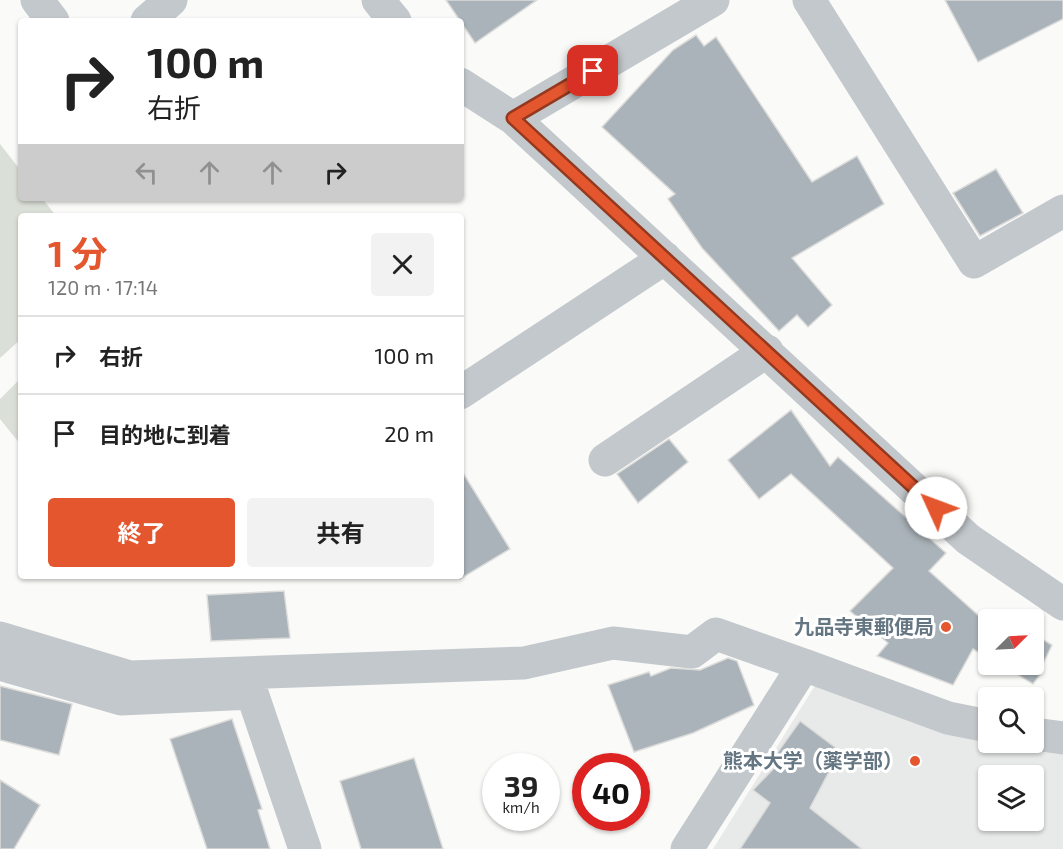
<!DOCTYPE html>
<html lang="ja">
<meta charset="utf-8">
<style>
body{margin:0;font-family:"Exo 2","Noto Sans JP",sans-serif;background:#f2f2f2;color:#222;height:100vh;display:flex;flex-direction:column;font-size:22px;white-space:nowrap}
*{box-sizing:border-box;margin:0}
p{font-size:20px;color:#767676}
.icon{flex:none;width:33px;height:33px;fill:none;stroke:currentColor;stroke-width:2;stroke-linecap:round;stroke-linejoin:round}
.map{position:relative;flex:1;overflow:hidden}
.sheet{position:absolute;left:18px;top:213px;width:446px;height:366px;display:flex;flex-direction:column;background:#fff;border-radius:6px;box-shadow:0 2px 4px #0004}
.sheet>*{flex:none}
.top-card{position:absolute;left:18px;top:18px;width:446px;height:183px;border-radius:6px;box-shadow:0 2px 4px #0004;background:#fff;color:#222;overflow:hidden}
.needle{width:39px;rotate:66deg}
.fabs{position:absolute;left:978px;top:609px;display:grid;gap:12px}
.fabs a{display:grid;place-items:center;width:66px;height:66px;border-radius:6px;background:#fff;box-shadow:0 2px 4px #0004;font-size:30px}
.speed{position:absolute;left:482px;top:753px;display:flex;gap:12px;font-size:30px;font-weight:700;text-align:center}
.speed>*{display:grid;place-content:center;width:78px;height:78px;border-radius:50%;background:#fff;box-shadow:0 2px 4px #0004;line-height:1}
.speed small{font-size:15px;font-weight:400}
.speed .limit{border:9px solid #d22;background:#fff;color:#111}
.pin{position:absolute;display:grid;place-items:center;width:51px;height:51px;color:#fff;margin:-26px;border-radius:12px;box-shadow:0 3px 9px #0006}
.me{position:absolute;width:66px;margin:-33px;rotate:313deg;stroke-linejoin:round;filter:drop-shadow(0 0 4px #0008)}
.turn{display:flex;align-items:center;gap:21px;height:126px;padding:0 30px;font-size:27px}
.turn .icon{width:78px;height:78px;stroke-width:2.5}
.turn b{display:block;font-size:42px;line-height:51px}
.lanes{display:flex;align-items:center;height:57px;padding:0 30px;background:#0003;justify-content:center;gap:30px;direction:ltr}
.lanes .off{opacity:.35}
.round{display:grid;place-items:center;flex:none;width:63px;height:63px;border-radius:6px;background:#f2f2f2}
.head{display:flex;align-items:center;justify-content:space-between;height:102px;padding:0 30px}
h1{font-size:36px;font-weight:700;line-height:45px;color:#e4572e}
.cta{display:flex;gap:12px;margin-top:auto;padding:12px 30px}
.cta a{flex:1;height:69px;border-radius:6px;background:#e4572e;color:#fff;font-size:24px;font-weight:700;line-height:69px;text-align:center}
.cta a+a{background:#f2f2f2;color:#222}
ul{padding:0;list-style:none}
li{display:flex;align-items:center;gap:18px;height:78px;padding:0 30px;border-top:2px solid #e0e0e0}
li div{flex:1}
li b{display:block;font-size:22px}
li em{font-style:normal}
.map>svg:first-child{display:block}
.built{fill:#e8e9e9;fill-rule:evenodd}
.green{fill:#dadfd7}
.building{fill:#aab3b9;stroke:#dcdcda;stroke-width:1.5}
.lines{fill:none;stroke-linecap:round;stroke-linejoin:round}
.minor{stroke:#c3c8cc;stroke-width:33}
.route-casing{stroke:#94391e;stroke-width:15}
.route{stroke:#e4572e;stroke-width:10}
.poi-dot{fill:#e4572e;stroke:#fff;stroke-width:2}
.labels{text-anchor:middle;stroke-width:6;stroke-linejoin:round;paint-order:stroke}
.poi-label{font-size:20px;font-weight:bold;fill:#657683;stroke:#fff;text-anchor:end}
</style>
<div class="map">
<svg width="1063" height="849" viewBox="0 0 1063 849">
<rect width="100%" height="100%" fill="#fafaf8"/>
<path class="built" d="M816,684L988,735V742L1033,743L1063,747V849H713ZM988,776H1034V820H988Z"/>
<path class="green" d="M0,144L21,171V198H42L56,216H21V339L0,358Z
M21,378V445L0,419V399Z"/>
<path class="building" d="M446,0H537L475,43Z
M945,0H1063V19L978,62Z
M696,35L704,46L716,37L812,182L857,156L884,204L792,258L832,305L808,327L797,315L779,331L702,248L668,199L675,194L602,127L673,50Z
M996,169L1023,213L980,236L953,193Z
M791,410L830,466L838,457L946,553L929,571L988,624V658L973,649L953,685L877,656L888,643L850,611L893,568L791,474L759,499L728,460Z
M669,439L688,462L638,503L617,474Z
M460,468L510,549L460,579Z
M284,591L290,638L211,641L207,595Z
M1034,634L1052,645L1040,670L1042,672L1033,684L1000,664H1034Z
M728,658L737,661L754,705L693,733L634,752L608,685L649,672L651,676L671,668L700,670Z
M0,686L72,704L59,755L0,740Z
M232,719L262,809L258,810L270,849H207L170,739Z
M800,721L840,751L810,808L862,849H740L770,803L753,790L775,767L770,763Z
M414,758L443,849H361L340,781Z
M0,780L40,805L14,849H0Z"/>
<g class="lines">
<path class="minor" d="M37,0L53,21
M378,0L395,21
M809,0L974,262L1063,211
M147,21L171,0
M460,84L513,118L968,539L1063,604
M513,118L713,0
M460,393L665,258
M605,460L767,351
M0,638L130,677L524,663L613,643L692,652L716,634L804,665L687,849
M0,664L121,699L252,693L305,849
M804,665L948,718L988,726
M1034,734L1063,738"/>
</g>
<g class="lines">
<g class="route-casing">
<path id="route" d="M593,71L513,118L936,508"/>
</g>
<use href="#route" class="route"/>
</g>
<g class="poi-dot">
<circle cx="946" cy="627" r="6"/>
<circle cx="915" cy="761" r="6"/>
</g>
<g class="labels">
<g class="poi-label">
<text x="934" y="634">九品寺東郵便局</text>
<text x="903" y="768">熊本大学（薬学部）</text>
</g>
</g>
</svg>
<div class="fabs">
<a><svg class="needle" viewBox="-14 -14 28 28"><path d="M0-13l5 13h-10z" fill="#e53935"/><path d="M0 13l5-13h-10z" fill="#767676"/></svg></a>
<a><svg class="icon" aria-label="search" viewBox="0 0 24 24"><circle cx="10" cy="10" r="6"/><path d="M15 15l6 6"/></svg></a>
<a><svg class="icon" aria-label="layers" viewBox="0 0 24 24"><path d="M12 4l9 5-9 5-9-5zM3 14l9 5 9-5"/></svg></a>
</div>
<div class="speed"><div>39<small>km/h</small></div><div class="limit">40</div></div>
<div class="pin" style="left:593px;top:71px;background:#d93025"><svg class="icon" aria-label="arrive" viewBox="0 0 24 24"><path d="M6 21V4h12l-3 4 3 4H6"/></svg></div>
<svg class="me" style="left:936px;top:508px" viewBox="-20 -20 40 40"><circle r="19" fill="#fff"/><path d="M0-13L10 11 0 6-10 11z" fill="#e4572e"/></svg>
<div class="top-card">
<div class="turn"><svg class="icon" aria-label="right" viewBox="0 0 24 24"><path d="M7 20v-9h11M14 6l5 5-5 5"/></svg><div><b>100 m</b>右折</div></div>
<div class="lanes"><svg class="icon off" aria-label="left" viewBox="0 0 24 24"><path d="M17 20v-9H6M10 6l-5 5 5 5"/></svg><svg class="icon off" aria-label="ahead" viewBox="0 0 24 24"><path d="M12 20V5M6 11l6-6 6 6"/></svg><svg class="icon off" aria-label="ahead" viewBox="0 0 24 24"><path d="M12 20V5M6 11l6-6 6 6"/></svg><svg class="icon" aria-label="right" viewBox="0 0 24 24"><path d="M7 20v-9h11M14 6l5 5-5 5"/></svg></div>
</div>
<section class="sheet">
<div class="head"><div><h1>1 分</h1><p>120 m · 17:14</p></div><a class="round"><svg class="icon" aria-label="close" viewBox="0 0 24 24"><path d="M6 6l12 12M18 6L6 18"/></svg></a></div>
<ul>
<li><svg class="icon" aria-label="right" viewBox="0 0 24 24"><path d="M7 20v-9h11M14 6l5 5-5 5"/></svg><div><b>右折</b></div><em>100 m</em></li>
<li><svg class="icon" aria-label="arrive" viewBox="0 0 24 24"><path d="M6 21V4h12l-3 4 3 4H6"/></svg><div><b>目的地に到着</b></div><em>20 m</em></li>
</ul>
<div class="cta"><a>終了</a><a>共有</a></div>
</section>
</div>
